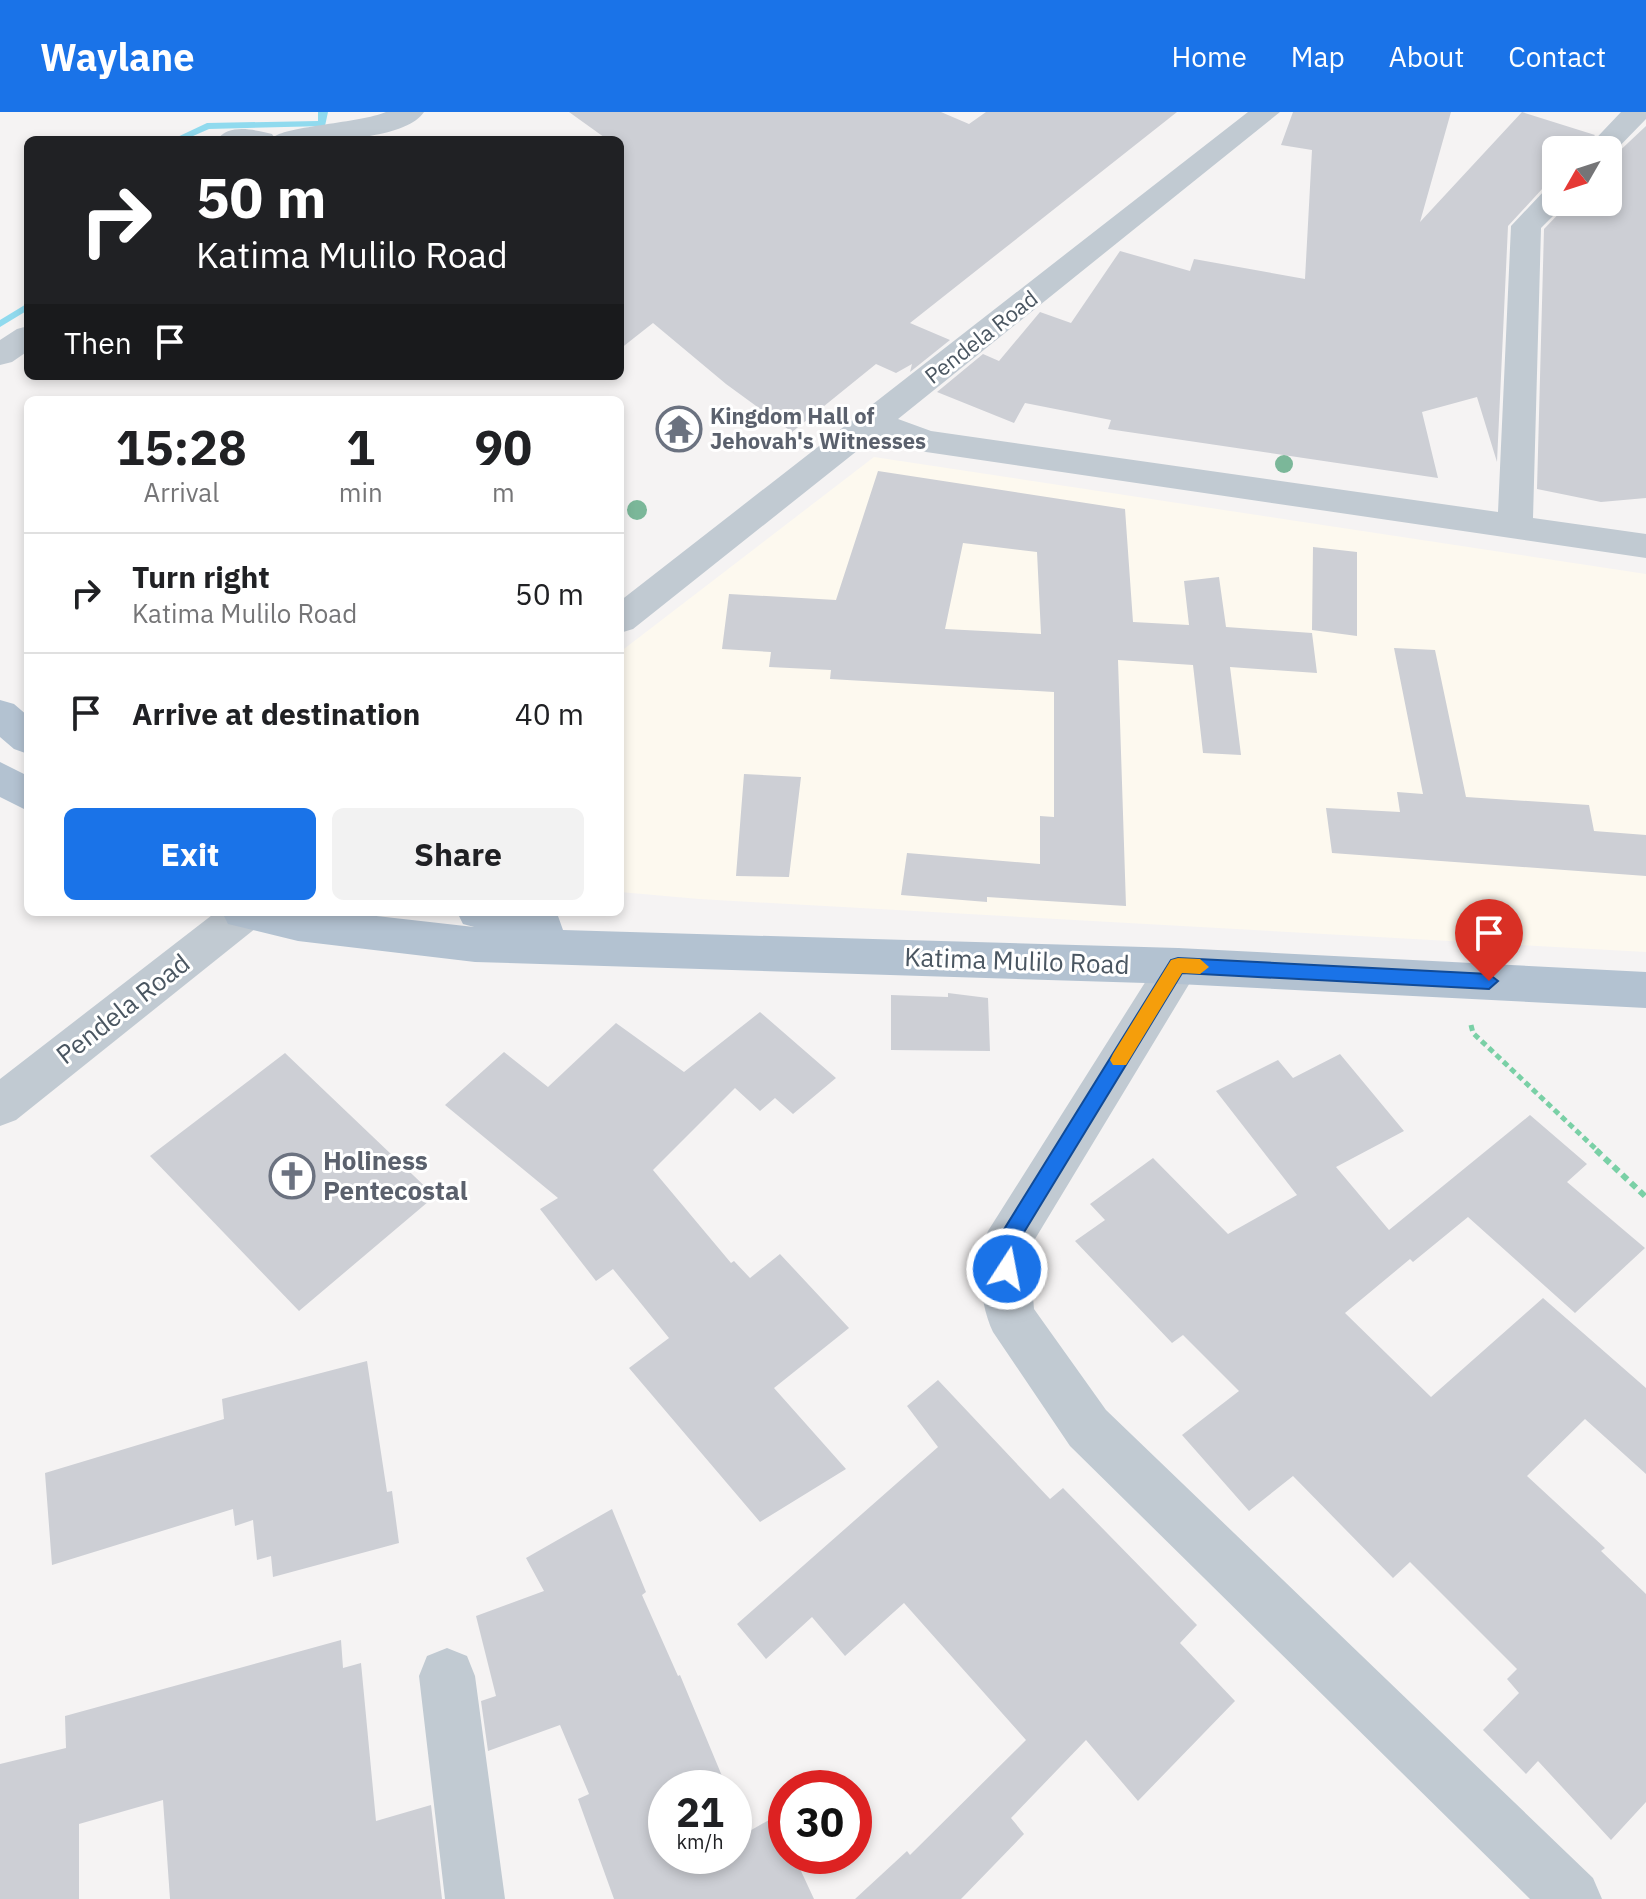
<!DOCTYPE html>
<style>
body{margin:0;font-family:"IBM Plex Sans",sans-serif;background:#f2f2f2;color:#202124;height:100vh;display:flex;flex-direction:column;font-size:30px;white-space:nowrap}
*{box-sizing:border-box;margin:0}
p{font-size:26px;color:#757577}
.icon{flex:none;width:44px;height:44px;fill:none;stroke:currentColor;stroke-width:2;stroke-linecap:round;stroke-linejoin:round}
.map{position:relative;flex:1;overflow:hidden}
.drawer{position:absolute;left:24px;top:284px;width:600px;height:520px;display:flex;flex-direction:column;background:#fff;border-radius:12px;box-shadow:0 4px 12px #0003}
.drawer>*{flex:none}
.guide{position:absolute;left:24px;top:24px;width:600px;height:244px;border-radius:12px;box-shadow:0 4px 12px #0003;background:#202124;color:#fff;overflow:hidden}
.needle{width:52px;rotate:231deg}
.buttons{position:absolute;left:1542px;top:24px;display:grid;gap:16px}
.buttons a{display:grid;place-items:center;width:80px;height:80px;border-radius:12px;background:#fff;box-shadow:0 4px 12px #0003;font-size:40px}
.speed{position:absolute;left:648px;top:1658px;display:flex;gap:16px;font-size:40px;font-weight:700;text-align:center}
.speed>*{display:grid;place-content:center;width:104px;height:104px;border-radius:50%;background:#fff;box-shadow:0 4px 12px #0003;line-height:1}
.speed small{font-size:20px;font-weight:400}
.speed .limit{border:12px solid #d22;background:#fff;color:#111}
.pin{position:absolute;display:grid;place-items:center;width:68px;height:68px;color:#fff;margin:-82px -34px;border-radius:50% 50% 50% 0;rotate:-45deg;box-shadow:0 0 8px #0007}
.pin .icon{rotate:45deg}
.me{position:absolute;width:88px;margin:-44px;rotate:11deg;stroke-linejoin:round;filter:drop-shadow(0 0 6px #0008)}
.turn{display:flex;align-items:center;gap:28px;height:168px;padding:0 40px;font-size:36px}
.turn .icon{width:104px;height:104px;stroke-width:2.5}
.turn b{display:block;font-size:56px;line-height:68px}
.then{display:flex;align-items:center;height:76px;padding:0 40px;background:#0003;gap:16px;font-size:30px}
.eta{display:flex;justify-content:space-evenly;align-items:center;height:136px;text-align:center}
.eta b{font-size:48px;font-weight:700;line-height:56px}
.button{display:flex;gap:16px;margin-top:auto;padding:16px 40px}
.button a{flex:1;height:92px;border-radius:12px;background:#1a73e8;color:#fff;font-size:32px;font-weight:700;line-height:92px;text-align:center}
.button a+a{background:#f2f2f2;color:#202124}
ul{padding:0;list-style:none}
li{display:flex;align-items:center;gap:24px;height:120px;padding:0 40px;border-top:2px solid #e0e0e0}
li div{flex:1}
li b{display:block;font-size:30px}
li em{font-style:normal}
header{display:flex;align-items:center;gap:48px;box-sizing:border-box;height:112px;padding:0 40px;background:#1a73e8;color:#fff}
header strong{font-size:38px}
nav{display:flex;gap:44px;margin-inline-start:auto;font-size:28px}
.map>svg:first-child{display:block}
.commercial{fill:#fdf9ef}
.lines{fill:none;stroke-linecap:round;stroke-linejoin:round}
.stream{fill:#90daee;fill-rule:evenodd}
.building{fill:#cdcfd5;fill-rule:evenodd}
.path-far1{stroke:#7ad0a6;stroke-width:5;stroke-dasharray:6 4;stroke-linecap:butt}
.path{stroke:#7ad0a6;stroke-width:6;stroke-dasharray:7 5;stroke-linecap:butt}
.minor{fill:#c1cad2;fill-rule:evenodd}
.major{fill:#b3c2d1;fill-rule:evenodd}
.tree{fill:#7bb799}
.route{fill:#1a73e8;stroke:#114b97;stroke-width:2}
.slow{fill:#f59e0b}
.labels{text-anchor:middle;stroke-width:6;stroke-linejoin:round;paint-order:stroke}
.far-street-label{font-size:22px;fill:#4a5661;stroke:#fff}
.far-worship-label{font-size:22px;font-weight:bold;fill:#5b616d;stroke:#fff;text-anchor:start}
.street-label{font-size:26px;fill:#4a5661;stroke:#fff}
.worship-label{font-size:26px;font-weight:bold;fill:#5b616d;stroke:#fff;text-anchor:start}
</style>
<header>
<strong>Waylane</strong>
<nav><a>Home</a><a>Map</a><a>About</a><a>Contact</a></nav>
</header>
<div class="map">
<svg width="1646" height="1787" viewBox="0 0 1646 1787">
<rect width="100%" height="100%" fill="#f5f3f3"/>
<path class="commercial" d="M874,345L1646,462V840L699,787L620,780V540Z"/>
<g class="lines">
<path class="stream" d="M318,0H328L325,14L209,17L184,28H171L207,11L318,9Z
M28,191V198L0,215V208Z"/>
</g>
<path class="building" d="M569,0H941L969,12L986,0H1177L910,211L950,228L910,260L912,252L896,261L876,252L792,320L726,272L653,211L620,237V28H608Z
M1293,0H1451L1420,110L1522,0L1595,23L1582,38H1556V72L1543,76L1508,114L1497,350L1477,285L1422,300L1438,366L1108,317L1111,308L1025,291L1014,311L937,280L983,242L999,249L1040,200L1071,211L1120,139L1190,159L1194,147L1305,167L1312,38L1281,33Z
M1646,14V386L1601,390L1537,377L1544,117L1570,90H1608V46H1612Z
M878,359L1125,397L1133,510L1189,513L1184,469L1219,465L1226,515L1312,521L1317,561L1230,555L1241,643L1203,641L1193,553L1118,548L1126,794L987,785V790L901,783L907,741L1040,752V704L1054,705V580L830,567L831,558L769,555L771,540L722,537L729,482L836,488ZM963,431L1037,440L1041,522L945,517Z
M1313,435L1357,440V524L1312,518Z
M1394,536L1435,538L1466,685L1589,693L1594,719L1646,723V764L1332,741L1326,696L1400,700L1397,680L1423,682Z
M744,662L801,665L789,765L736,764Z
M948,881L988,886L990,939L891,938V883L948,885Z
M760,900L836,966L793,1002L775,986L760,999L735,976L653,1058L731,1151L734,1149L750,1166L780,1142L849,1216L774,1276L846,1357L760,1410L629,1256L669,1226L613,1157L596,1169L540,1097L558,1086L445,993L504,940L548,975L616,911L684,960Z
M285,941L435,1084L299,1199L150,1044Z
M1340,942L1404,1019L1336,1055L1389,1118L1530,1003L1587,1052L1567,1070L1645,1136L1575,1201L1468,1105L1413,1150L1410,1147L1345,1201L1431,1285L1543,1186L1646,1276V1362L1585,1307L1527,1364L1605,1436L1601,1439L1646,1482V1690L1611,1728L1538,1649L1526,1662L1483,1618L1519,1581L1507,1567L1517,1557L1410,1450L1393,1466L1293,1364L1249,1399L1182,1323L1239,1279L1183,1223L1172,1231L1075,1129L1105,1108L1090,1092L1153,1046L1228,1122L1297,1083L1216,979L1278,948L1293,966Z
M367,1249L387,1380L392,1379L399,1431L273,1465L271,1444L257,1448L253,1408L235,1414L233,1397L52,1453L45,1361L224,1307L222,1287Z
M938,1268L1050,1387L1063,1376L1197,1513L1180,1531L1235,1589L1138,1689L1086,1628L1011,1706L1024,1722L961,1787H855L907,1739L910,1743L1026,1628L904,1491L845,1544L812,1505L766,1547L737,1512L938,1335L907,1294Z
M612,1397L646,1480L642,1483L678,1564L680,1563L727,1676H666V1744H734V1693L746,1721L776,1704L786,1726V1744H794L814,1787H614L578,1687L589,1682L560,1613L488,1639L481,1589L496,1584L476,1504L544,1479L526,1446Z
M341,1528L343,1556L361,1551L376,1709L431,1693L442,1787H170L163,1688L79,1712V1787H0V1652L66,1636L65,1604Z"/>
<g class="lines">
<path class="path-far1" d="M1471,913L1473,921L1599,1040"/>
<path class="path" d="M1596,1038L1646,1085"/>
<path class="minor" d="M386,0H424C398,38 261,28 217,28C229,11 255,18 272,22L274,25C288,14 359,11 386,0Z
M1248,0H1280L898,307L931,319L1498,400L1511,114L1545,78L1556,75V90H1567L1541,116L1533,406L1646,422V446L926,340L877,323L633,517L620,521V489Z
M1621,0H1646V7L1610,44L1608,38H1585Z
M28,214V239L12,250L0,253V228L17,217Z
M216,800H267L261,812L16,1008L0,1014V967Z
M1178,836L1193,842L1200,854L1029,1137L1034,1197L1106,1298L1593,1766L1602,1787H1530L1070,1334L993,1220C980,1193 975,1146 988,1119L1163,842Z
M447,1536L467,1544L475,1564L505,1787H445L419,1564L427,1544Z"/>
<path class="major" d="M0,588L14,592L28,604V642L14,637L0,625Z
M0,650L28,664V699L0,685Z
M222,800H341L474,815L463,812L457,800H546L558,804L563,818L1178,836L1646,860V896L1178,872L475,850L298,829L228,812Z"/>
</g>
<g class="tree">
<circle cx="1284" cy="352" r="9"/>
<circle cx="637" cy="398" r="10"/>
</g>
<path class="route" d="M1178,846L1489,862L1498,869L1489,877L1182,861L1015,1135L1017,1157L1014,1164L1007,1166L1000,1164L995,1134L998,1127L1171,848Z"/>
<path class="slow" d="M1178,846L1200,847L1209,855L1200,862L1182,861L1126,953H1113L1110,948L1113,942L1171,848Z"/>
<defs>
<g id="temple-ring" transform="scale(2.3)"><circle r="9.5" fill="#fff" stroke="#6b7280" stroke-width="1.5"/><path d="M0-6L5-2H3V0L6.5 2.5H4V6H1.5V3h-3V6H-4V2.5H-6.5L-3 0V-2H-5Z" fill="#6b7280"/></g>
<g id="church-ring" transform="scale(2.3)"><circle r="9.5" fill="#fff" stroke="#6b7280" stroke-width="1.5"/><path d="M-1.2-6h2.4v3.5h3.3v2.4h-3.3V6h-2.4V-.1h-3.3v-2.4h3.3Z" fill="#6b7280"/></g>
</defs>
<g fill-rule="evenodd">
<use href="#temple-ring" x="679" y="317"/>
<use href="#church-ring" x="292" y="1064"/>
</g>
<g class="labels">
<g class="far-street-label">
<text transform="translate(981 225) rotate(-38)" y="8">Pendela Road</text>
</g>
<g class="far-worship-label">
<text x="710" y="312">Kingdom Hall of<tspan x="710" dy="25">Jehovah's Witnesses</tspan></text>
</g>
<g class="street-label">
<text transform="translate(1017 849) rotate(2)" y="9">Katima Mulilo Road</text>
<text transform="translate(123 897) rotate(-38)" y="9">Pendela Road</text>
</g>
<g class="worship-label">
<text x="323" y="1058">Holiness<tspan x="323" dy="30">Pentecostal</tspan></text>
</g>
</g>
</svg>
<div class="buttons">
<a><svg class="needle" viewBox="-14 -14 28 28"><path d="M0-13l5 13h-10z" fill="#e53935"/><path d="M0 13l5-13h-10z" fill="#757577"/></svg></a>
</div>
<div class="speed"><div>21<small>km/h</small></div><div class="limit">30</div></div>
<div class="pin" style="left:1489px;top:869px;background:#d93025"><svg class="icon" aria-label="arrive" viewBox="0 0 24 24"><path d="M6 21V4h12l-3 4 3 4H6"/></svg></div>
<svg class="me" style="left:1007px;top:1157px" viewBox="-20 -20 40 40"><circle r="17" fill="#1a73e8" stroke="#fff" stroke-width="3"/><path d="M0-11L8 9 0 5-8 9z" fill="#fff"/></svg>
<div class="guide">
<div class="turn"><svg class="icon" aria-label="right" viewBox="0 0 24 24"><path d="M7 20v-9h11M14 6l5 5-5 5"/></svg><div><b>50 m</b>Katima Mulilo Road</div></div>
<div class="then">Then<svg class="icon" aria-label="arrive" viewBox="0 0 24 24"><path d="M6 21V4h12l-3 4 3 4H6"/></svg></div>
</div>
<section class="drawer">
<div class="eta">
<div><b>15:28</b><p>Arrival</p></div>
<div><b>1</b><p>min</p></div>
<div><b>90</b><p>m</p></div>
</div>
<ul>
<li><svg class="icon" aria-label="right" viewBox="0 0 24 24"><path d="M7 20v-9h11M14 6l5 5-5 5"/></svg><div><b>Turn right</b><p>Katima Mulilo Road</p></div><em>50 m</em></li>
<li><svg class="icon" aria-label="arrive" viewBox="0 0 24 24"><path d="M6 21V4h12l-3 4 3 4H6"/></svg><div><b>Arrive at destination</b></div><em>40 m</em></li>
</ul>
<div class="button"><a>Exit</a><a>Share</a></div>
</section>
</div>
